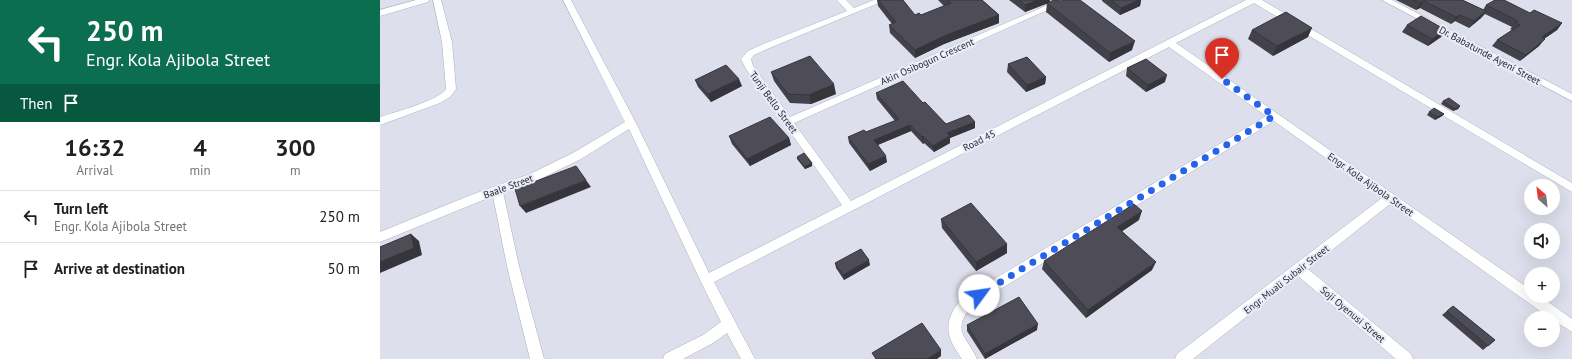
<!DOCTYPE html>
<meta charset="utf-8">
<style>
body{margin:0;font-family:"PT Sans",sans-serif;background:#f6f6f6;color:#202124;height:100vh;display:flex;flex-direction:column;font-size:15px;white-space:nowrap}
*{box-sizing:border-box;margin:0}
p{font-size:13px;color:#757577}
.icon{flex:none;width:22px;height:22px;fill:none;stroke:currentColor;stroke-width:2;stroke-linecap:round;stroke-linejoin:round}
.map{position:relative;flex:1;overflow:hidden}
.side{display:flex;flex-direction:column;background:#fff;width:380px}
.side>*{flex:none}
.banner{background:#0b6e4f;color:#fff;overflow:hidden}
.needle{width:26px;rotate:332deg}
.controls{position:absolute;left:1144px;top:179px;display:grid;gap:8px}
.controls a{display:grid;place-items:center;width:36px;height:36px;border-radius:50%;background:#fff;box-shadow:0 4px 16px #0002;font-size:20px}
.pin{position:absolute;display:grid;place-items:center;width:34px;height:34px;color:#fff;margin:-41px -17px;border-radius:50% 50% 50% 0;rotate:-45deg;box-shadow:0 0 4px #0007}
.pin .icon{rotate:45deg}
.me{position:absolute;width:44px;margin:-22px;rotate:59deg;stroke-linejoin:round;filter:drop-shadow(0 0 3px #0008)}
.turn{display:flex;align-items:center;gap:14px;height:84px;padding:0 20px;font-size:18px}
.turn .icon{width:52px;height:52px;stroke-width:2.5}
.turn b{display:block;font-size:28px;line-height:34px}
.then{display:flex;align-items:center;height:38px;padding:0 20px;background:#0003;gap:8px;font-size:15px}
.eta{display:flex;justify-content:space-evenly;align-items:center;height:68px;text-align:center}
.eta b{font-size:24px;font-weight:600;line-height:28px}
ul{padding:0;list-style:none}
li{display:flex;align-items:center;gap:12px;height:52px;padding:0 20px;border-top:1px solid #e0e0e0}
li div{flex:1}
li b{display:block;font-size:15px}
li em{font-style:normal}
main{display:flex;flex:1;min-height:0}
.map>svg:first-child{display:block}
.lines{fill:none;stroke-linecap:round;stroke-linejoin:round}
.minor-casing{stroke:#aeb1bc;stroke-width:1}
.minor{fill:#fff;fill-rule:evenodd}
.wall{fill:#43414a}
.shaded-wall{fill:#37353c}
.building{fill:#4e4c56;stroke:#37353c}
.route{stroke:#2563eb;stroke-width:7;stroke-dasharray:0 12.6}
.labels{text-anchor:middle;stroke-width:4;stroke-linejoin:round;paint-order:stroke}
.street-label{font-size:10px;fill:#292a2f;stroke:#eaedf9}
</style>
<main>
<section class="side">
<div class="banner">
<div class="turn"><svg class="icon" aria-label="left" viewBox="0 0 24 24"><path d="M17 20v-9H6M10 6l-5 5 5 5"/></svg><div><b>250 m</b>Engr. Kola Ajibola Street</div></div>
<div class="then">Then<svg class="icon" aria-label="arrive" viewBox="0 0 24 24"><path d="M6 21V4h12l-3 4 3 4H6"/></svg></div>
</div>
<div class="eta">
<div><b>16:32</b><p>Arrival</p></div>
<div><b>4</b><p>min</p></div>
<div><b>300</b><p>m</p></div>
</div>
<ul>
<li><svg class="icon" aria-label="left" viewBox="0 0 24 24"><path d="M17 20v-9H6M10 6l-5 5 5 5"/></svg><div><b>Turn left</b><p>Engr. Kola Ajibola Street</p></div><em>250 m</em></li>
<li><svg class="icon" aria-label="arrive" viewBox="0 0 24 24"><path d="M6 21V4h12l-3 4 3 4H6"/></svg><div><b>Arrive at destination</b></div><em>50 m</em></li>
</ul>
</section>
<div class="map">
<svg width="1192" height="359" viewBox="0 0 1192 359">
<rect width="100%" height="100%" fill="#dde0ec"/>
<g class="lines">
<g class="minor-casing">
<path id="minor" d="M36,0H49L48,2L0,16V10Z
M53,0H61L72,42L76,89L70,97L60,103L0,125V117C15,112 58,101 66,89L62,42Z
M183,0H191L256,123L329,273L462,205L366,69L361,59L368,51L381,45L467,11L457,0H466L474,8L494,0H506L387,49L374,55L371,59L373,66L410,117L679,0H690L414,123L471,201L866,0H882L1192,183V192L874,3L796,43L1151,290V296H1160L1192,319V332L1173,320V318H1170L1010,204L928,269L1031,354L1033,359H1016L918,276L813,359H795L797,354L1002,198L894,121L591,307C571,332 587,336 597,359H582C565,336 563,322 581,299L886,116L789,47L334,282L375,359H361L347,333L333,343L303,359H283L285,354L323,335L341,322L322,284L249,129L201,159L158,180L123,192L139,266L164,359H150L127,266L113,196L0,242V232L91,195L150,174L193,153L245,122Z
M1002,0H1012L1192,94V101Z"/>
</g>
<use href="#minor" class="minor"/>
</g>
<path class="wall" d="M497,0H517L535,15H541L564,6L558,0H602L619,15V23L564,44L535,58L510,33L509,25L512,24L498,6Z
M629,0H670L669,2L752,50L729,62L666,12L667,3L645,12Z
M722,0H761L760,6L740,15L722,1Z
M1016,0H1083L1103,10L1106,5L1150,13L1182,23L1177,30L1164,39L1159,46L1140,61L1112,46L1117,40L1132,30L1130,29L1132,27L1105,14L1101,18L1089,28L1075,21L1071,24L1040,8L1036,10Z
M1027,25L1066,30L1061,37L1048,46L1022,32Z
M872,30L928,37L893,56L868,39Z
M628,64L666,77L665,84L646,92L627,72Z
M747,68L785,82L766,92L746,76Z
M391,72L456,94L431,104L410,103L394,81Z
M315,80L362,86L331,102L318,87Z
M496,93L543,103L566,124L595,122V128L570,138V143L554,152L544,143L543,144L531,131L498,145L507,162L490,171L469,143L468,137L486,132L515,121L497,99Z
M1063,101L1080,106L1078,109L1073,111L1061,104Z
M1049,112L1064,114L1062,116L1055,120L1047,115Z
M349,136L409,138L411,145L370,166L352,144Z
M417,157L432,163V166L425,169L417,159Z
M561,219L627,244V253L596,271L562,228Z
M759,220L742,231L772,270L706,318L662,269L664,261Z
M455,263L490,265L464,280L456,268Z
M1073,306L1115,340L1103,350L1062,315Z
M587,325L657,330L605,359L587,331Z"/>
<path class="shaded-wall" d="M658,0H670L669,3L645,12V5Z
M759,0H761L760,6L740,15L741,8Z
M1044,1L1040,8L1036,10L1040,3Z
M1106,11L1101,18L1089,28L1094,21Z
M619,15V23L564,44L535,58V50L564,36Z
M1080,15L1075,21L1071,24L1076,17Z
M1182,23L1177,30L1156,44L1162,37Z
M932,28L928,37L893,56L897,46Z
M1066,30L1061,37L1048,46L1052,39Z
M1165,39L1159,46L1140,61L1146,55Z
M755,41L752,50L729,62L730,53Z
M787,75L785,82L766,92L768,85Z
M666,77L665,84L646,92L647,85Z
M359,79L362,86L331,102L328,94Z
M454,84L456,94L431,104L429,95Z
M1080,106L1078,109L1073,111L1075,109Z
M1064,114L1062,116L1055,120L1057,117Z
M595,122V128L570,138V143L554,152L553,146L567,133Z
M530,125L531,131L495,146L494,140Z
M543,136L544,143L543,144L542,137Z
M409,138L411,145L370,166L367,159Z
M506,156L507,162L490,171L488,164Z
M432,163V166L425,169L424,167Z
M206,180L211,187L146,213L140,206Z
M762,211L759,220L735,236L737,227Z
M31,234L39,241L42,255L0,273V262Z
M627,244V253L596,271V262Z
M489,260L490,265L464,280L463,275Z
M776,262L772,270L706,318L708,310Z
M658,324L657,330L605,359V354Z
M561,350V356L557,359H547Z"/>
<path class="building" d="M498,0H523L535,15L539,13L541,15L571,3L567,0H602L619,15L564,36L535,50L509,25L516,22Z
M639,0H658L645,5Z
M674,0H679L681,1L683,0H700L755,41L730,53L667,3Z
M731,0H759L741,8Z
M1033,0H1082L1106,11L1094,21L1080,15L1076,17L1044,1L1040,3Z
M1115,0H1124L1150,13L1154,10L1182,23L1162,37L1165,39L1146,55L1117,40L1140,25L1135,23L1138,21L1106,5Z
M906,12L932,28L897,46L872,30Z
M1041,16L1066,30L1052,39L1027,25Z
M430,56L454,84L429,95L408,94L391,72Z
M647,57L666,77L647,85L628,64Z
M766,59L787,75L768,85L747,68Z
M346,65L359,79L328,94L315,80Z
M523,81L543,103L545,102L566,124L589,115L595,122L567,133L570,136L553,146L543,136L542,137L530,125L494,140L506,156L488,164L468,137L484,130L486,132L519,119L496,93Z
M1069,98L1080,106L1075,109L1063,101Z
M1054,108L1064,114L1057,117L1049,112Z
M390,117L409,138L367,159L349,136Z
M424,153L432,163L424,167L417,157Z
M196,166L206,180L140,206L135,189Z
M591,203L627,244L596,262L561,219Z
M754,204L762,211L737,227L776,262L708,310L664,261Z
M31,234L34,248L0,262V247Z
M481,249L489,260L463,275L455,263Z
M639,297L658,324L605,354L587,325Z
M1073,306L1115,340L1108,346L1067,311Z
M542,323L561,350L547,359H496L492,353Z"/>
<g class="lines">
<path class="route" d="M599,295L894,116L842,79"/>
</g>
<g class="labels">
<g class="street-label">
<text transform="translate(1110 55) rotate(28)" y="4">Dr. Babatunde Ayeni Street</text>
<text transform="translate(547 61) rotate(-24)" y="4">Akin Osibogun Crescent</text>
<text transform="translate(394 102) rotate(54)" y="4">Tunji Bello Street</text>
<text transform="translate(599 140) rotate(-27)" y="4">Road 45</text>
<text transform="translate(991 184) rotate(35)" y="4">Engr. Kola Ajibola Street</text>
<text transform="translate(128 186) rotate(-20)" y="4">Baale Street</text>
<text transform="translate(906 279) rotate(-38)" y="4">Engr. Muali Subair Street</text>
<text transform="translate(973 314) rotate(40)" y="4">Soji Oyenusi Street</text>
</g>
</g>
</svg>
<div class="controls">
<a><svg class="needle" viewBox="-14 -14 28 28"><path d="M0-13l5 13h-10z" fill="#e53935"/><path d="M0 13l5-13h-10z" fill="#757577"/></svg></a>
<a><svg class="icon" aria-label="sound" viewBox="0 0 24 24"><path d="M4 9h4l5-4v14l-5-4H4zM17 9q2 3 0 6"/></svg></a>
<a>+</a>
<a>−</a>
</div>
<div class="pin" style="left:842px;top:79px;background:#d93025"><svg class="icon" aria-label="arrive" viewBox="0 0 24 24"><path d="M6 21V4h12l-3 4 3 4H6"/></svg></div>
<svg class="me" style="left:599px;top:295px" viewBox="-20 -20 40 40"><circle r="19" fill="#fff"/><path d="M0-13L10 11 0 6-10 11z" fill="#2563eb"/></svg>
</div>
</main>
